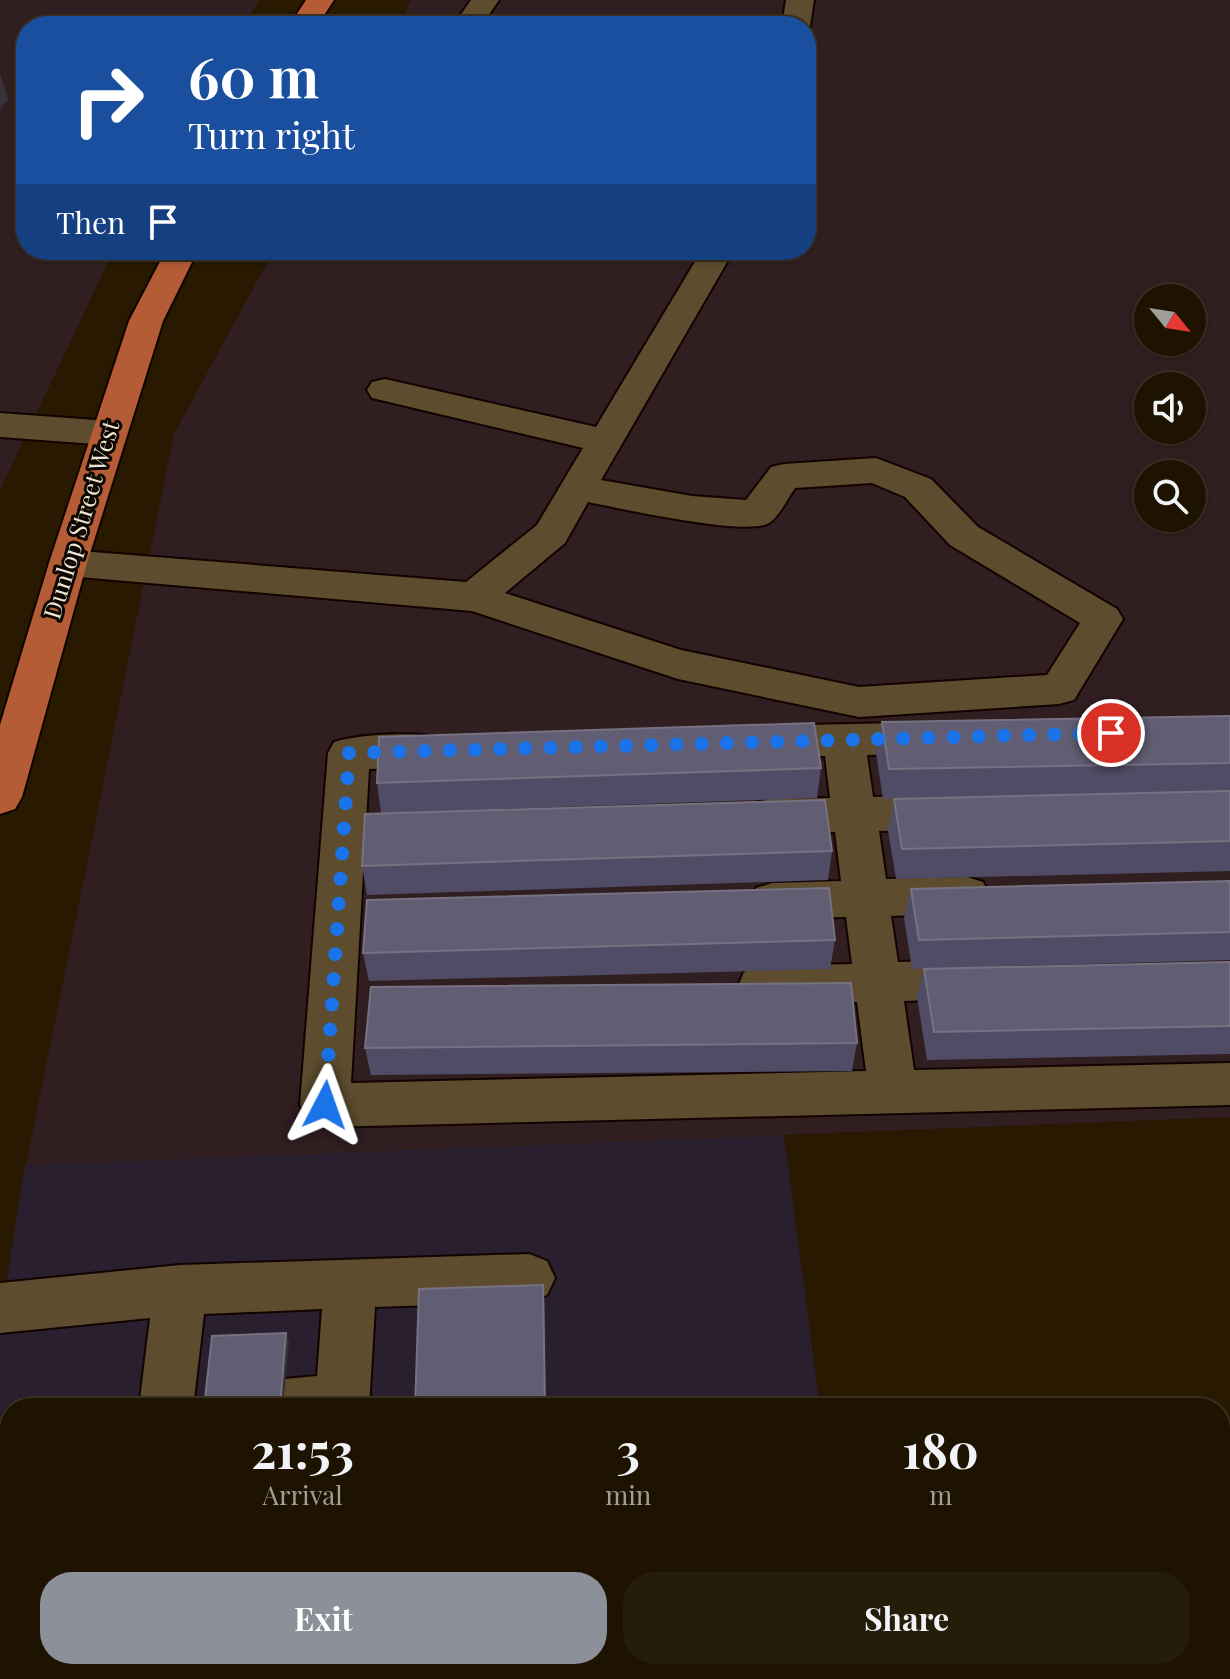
<!DOCTYPE html>
<style>
body{margin:0;font-family:"Playfair Display",serif;background:#261c0a;color:#f1f3f6;height:100vh;display:flex;flex-direction:column;font-size:30px;white-space:nowrap}
*{box-sizing:border-box;margin:0}
p{font-size:26px;color:#a19e99}
.icon{flex:none;width:44px;height:44px;fill:none;stroke:currentColor;stroke-width:2;stroke-linecap:round;stroke-linejoin:round}
.map{position:relative;flex:1;overflow:hidden}
.sheet{position:absolute;left:0px;top:1398px;width:1230px;height:282px;display:flex;flex-direction:column;background:#1e1300;border-radius:32px 32px 0 0;box-shadow:0 2px 6px #0004,0 0 0 2px #3c3222}
.sheet>*{flex:none}
.top-card{position:absolute;left:16px;top:16px;width:800px;height:244px;border-radius:32px;box-shadow:0 2px 6px #0004,0 0 0 2px #3c3222;background:#1a4fa0;color:#fff;overflow:hidden}
.needle{width:52px;rotate:120deg}
.buttons{position:absolute;left:1134px;top:284px;display:grid;gap:16px}
.buttons a{display:grid;place-items:center;width:72px;height:72px;border-radius:50%;background:#1e1300;box-shadow:0 2px 6px #0004,0 0 0 2px #3c3222;font-size:40px}
.pin{position:absolute;display:grid;place-items:center;width:68px;height:68px;color:#fff;margin:-34px;border:4px solid #fff;border-radius:50%;box-shadow:0 2px 8px #0007}
.me{position:absolute;width:88px;margin:-44px;rotate:4deg;stroke-linejoin:round;filter:drop-shadow(0 0 6px #0008)}
.turn{display:flex;align-items:center;gap:28px;height:168px;padding:0 40px;font-size:36px}
.turn .icon{width:104px;height:104px;stroke-width:2.5}
.turn b{display:block;font-size:56px;line-height:68px}
.then{display:flex;align-items:center;height:76px;padding:0 40px;background:#0003;gap:16px;font-size:30px}
.eta{display:flex;justify-content:space-evenly;align-items:center;height:136px;text-align:center}
.eta b{font-size:48px;font-weight:700;line-height:56px}
.primary-button{display:flex;gap:16px;margin-top:auto;padding:16px 40px}
.primary-button a{flex:1;height:92px;border-radius:32px;background:#8c9099;color:#fff;font-size:32px;font-weight:700;line-height:92px;text-align:center}
.primary-button a+a{background:#261c0a;color:#f1f3f6}
.map>svg:first-child{display:block}
.commercial{fill:#291f2e}
.industrial{fill:#301e21;fill-rule:evenodd}
.lines{fill:none;stroke-linecap:round;stroke-linejoin:round}
.minor-casing{stroke:#110400;stroke-width:4}
.major-casing{stroke:#110400;stroke-width:4}
.minor{fill:#5d4c2e;fill-rule:evenodd}
.major{fill:#b35c35;fill-rule:evenodd}
.wall{fill:#504c66}
.shaded-wall{fill:#393138}
.building{fill:#615d72;stroke:#777281;stroke-width:2}
.route{stroke:#1a73e8;stroke-width:14;stroke-dasharray:0 25.2}
.labels{text-anchor:middle;stroke-width:6;stroke-linejoin:round;paint-order:stroke}
.street-label{font-size:24px;fill:#eee4d3;stroke:#0c0600}
</style>
<div class="map">
<svg width="1230" height="1679" viewBox="0 0 1230 1679">
<rect width="100%" height="100%" fill="#281900"/>
<path class="commercial" d="M784,1135L820,1408H10V1670H854L856,1679H0V1322L25,1165Z"/>
<path class="industrial" d="M0,0H259L243,26H26V250H114L0,490Z
M411,0H1230V1117L26,1165L174,434L274,250H806V26H397ZM1148,298H1192V342H1148ZM1148,386H1192V430H1148ZM1148,474H1192V518H1148Z"/>
<g class="lines">
<g class="minor-casing">
<path id="minor" d="M471,0H499L481,26H453Z
M786,0H814L810,26L806,32V26H782Z
M702,250H734L601,480L692,496L746,500L771,467L784,464L876,458L931,479L978,527L1117,609L1123,619L1074,700L1059,704L859,717L678,679L472,611L68,576L54,573L49,563L54,553L68,550L466,582L537,525L583,448L372,398L367,390L372,382L385,379L596,427ZM872,483L905,497L950,545L1080,623L1047,675L859,687L681,650L505,593L565,543L588,502C618,508 748,537 769,523C779,517 788,498 795,488Z
M0,413L109,421L122,425L127,433L122,441L109,445L0,437Z
M940,722L955,727L961,738L955,749L940,754L867,755L873,797L952,795L967,800L974,812L967,824L952,829L879,831L886,879L967,877L983,882L990,895L983,908L967,913L891,916L898,962L980,960L996,965L1003,979L996,993L980,998L904,1001L914,1070L1230,1063V1105L325,1127L308,1120L300,1105L328,753L334,742C363,733 422,731 451,740L457,751L451,762L436,767L369,769L351,1083L866,1071L857,1002L761,1006L744,1000L738,986L744,972L761,966L852,964L846,917L772,919L756,914L749,901L756,888L772,883L841,881L835,832L768,833L753,828L746,816L753,804L768,799L830,798L825,756L757,758L742,753L736,742L742,731L757,726Z
M529,1254L547,1261L555,1278L547,1295L529,1302L375,1307L369,1408H258L265,1387L284,1379L317,1376L322,1309L204,1314L193,1408H139L150,1318L0,1333V1283L180,1265Z
M103,1670H163V1679H103Z
M303,1670H363V1679H303Z
M419,1670H481L477,1679H415Z
M758,1670H872L873,1679H754Z"/>
</g>
<g class="major-casing">
<path id="major" d="M306,0H334L317,26H289Z
M166,250H198L163,321L87,563L22,797L15,809L0,814V725L49,563L129,321Z"/>
</g>
<use href="#minor" class="minor"/>
<use href="#major" class="major"/>
</g>
<path class="wall" d="M1230,716V871L896,879L888,830L894,799H925H883L876,753L882,722Z
M821,768L817,798L381,813L377,783Z
M832,851L828,880L367,895L362,866Z
M1230,881V960L912,969L904,918L911,889Z
M835,940L830,969L369,981L363,953Z
M1230,962V1054L927,1060L917,997L924,969Z
M857,1043L852,1071L371,1075L365,1048Z
M534,1670H694L693,1676L602,1679H535Z"/>
<path class="shaded-wall" d="M0,73L8,100L0,109Z
M543,1285L545,1309L546,1408H545Z
M286,1333L289,1342L283,1408H280Z
M258,1670H262L261,1679L257,1678Z"/>
<path class="building" d="M1230,716V763L889,769L882,722Z
M814,723L821,768L377,783L379,737Z
M1230,791V841L902,849L894,799Z
M825,800L832,851L362,866L365,814Z
M1230,881V932L919,940L911,889Z
M829,888L835,940L363,953L367,900Z
M1230,962V1026L934,1032L924,969Z
M851,983L857,1043L365,1048L371,987Z
M543,1285L545,1408H415L419,1289Z
M286,1333L280,1408H204L212,1336Z
M175,1670H258L257,1678L174,1679Z"/>
<g class="lines">
<path class="route" d="M325,1105L349,753L1111,733"/>
</g>
<g class="labels">
<g class="street-label">
<text transform="translate(82 520) rotate(-73)" y="8">Dunlop Street West</text>
</g>
</g>
</svg>
<div class="buttons">
<a><svg class="needle" viewBox="-14 -14 28 28"><path d="M0-13l5 13h-10z" fill="#e53935"/><path d="M0 13l5-13h-10z" fill="#a19e99"/></svg></a>
<a><svg class="icon" aria-label="sound" viewBox="0 0 24 24"><path d="M4 9h4l5-4v14l-5-4H4zM17 9q2 3 0 6"/></svg></a>
<a><svg class="icon" aria-label="search" viewBox="0 0 24 24"><circle cx="10" cy="10" r="6"/><path d="M15 15l6 6"/></svg></a>
</div>
<div class="pin" style="left:1111px;top:733px;background:#d93025"><svg class="icon" aria-label="arrive" viewBox="0 0 24 24"><path d="M6 21V4h12l-3 4 3 4H6"/></svg></div>
<svg class="me" style="left:325px;top:1105px" viewBox="-20 -20 40 40"><path d="M0-17L14 15 0 8-14 15z" fill="#1a73e8" stroke="#fff" stroke-width="4"/></svg>
<div class="top-card">
<div class="turn"><svg class="icon" aria-label="right" viewBox="0 0 24 24"><path d="M7 20v-9h11M14 6l5 5-5 5"/></svg><div><b>60 m</b>Turn right</div></div>
<div class="then">Then<svg class="icon" aria-label="arrive" viewBox="0 0 24 24"><path d="M6 21V4h12l-3 4 3 4H6"/></svg></div>
</div>
<section class="sheet">
<div class="eta">
<div><b>21:53</b><p>Arrival</p></div>
<div><b>3</b><p>min</p></div>
<div><b>180</b><p>m</p></div>
</div>
<div class="primary-button"><a>Exit</a><a>Share</a></div>
</section>
</div>
